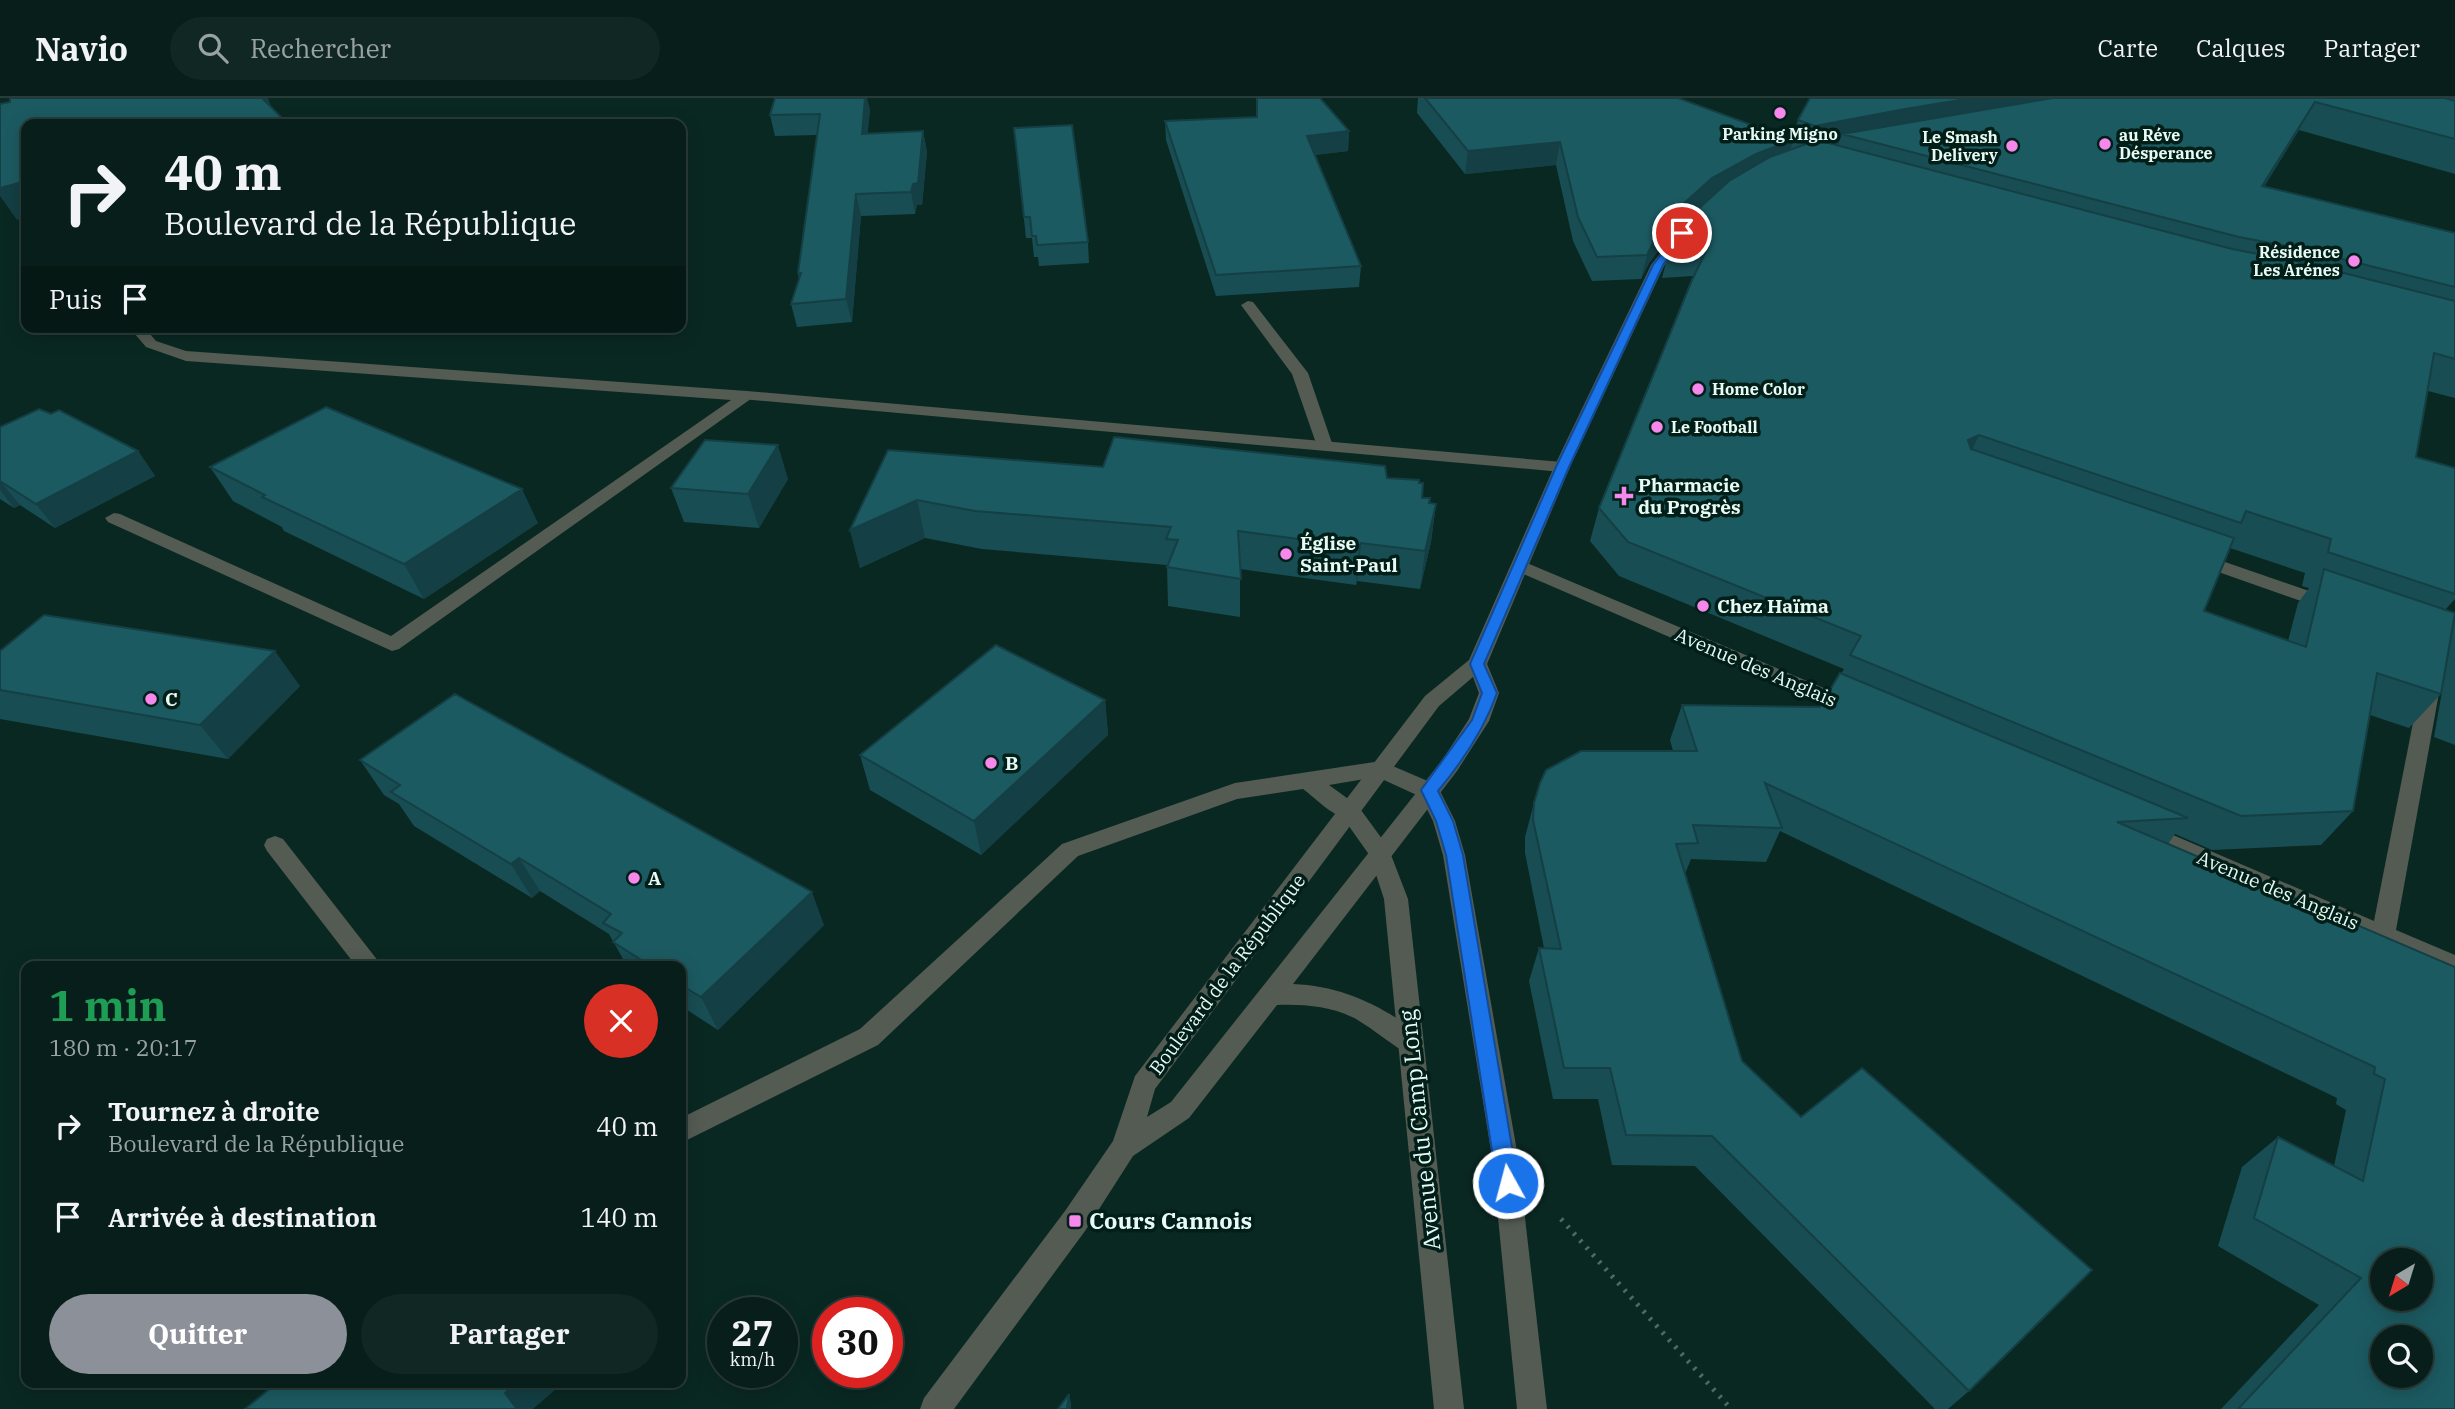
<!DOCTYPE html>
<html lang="fr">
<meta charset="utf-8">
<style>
body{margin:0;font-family:"IBM Plex Serif",serif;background:#112723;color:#f1f3f6;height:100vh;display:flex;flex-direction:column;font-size:26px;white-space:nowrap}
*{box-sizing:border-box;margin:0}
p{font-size:23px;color:#98a2a2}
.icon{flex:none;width:38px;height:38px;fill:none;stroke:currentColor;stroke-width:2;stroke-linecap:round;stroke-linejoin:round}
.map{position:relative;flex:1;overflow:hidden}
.side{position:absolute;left:21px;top:863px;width:665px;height:427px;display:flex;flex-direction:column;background:#081e1a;border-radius:14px;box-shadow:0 4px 18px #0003,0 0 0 2px #293c39}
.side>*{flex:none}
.guide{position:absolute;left:21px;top:21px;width:665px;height:214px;border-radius:14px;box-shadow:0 4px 18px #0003,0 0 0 2px #293c39;background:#081e1a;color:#f1f3f6;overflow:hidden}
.needle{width:46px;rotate:218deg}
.tools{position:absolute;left:2370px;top:1150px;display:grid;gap:14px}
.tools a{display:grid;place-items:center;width:63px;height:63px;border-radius:50%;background:#081e1a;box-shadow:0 4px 18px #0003,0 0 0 2px #293c39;font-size:35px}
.speed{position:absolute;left:707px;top:1199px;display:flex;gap:14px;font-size:35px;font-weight:700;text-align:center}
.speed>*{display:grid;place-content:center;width:91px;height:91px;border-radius:50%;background:#081e1a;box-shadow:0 4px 18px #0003,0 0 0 2px #293c39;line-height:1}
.speed small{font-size:18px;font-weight:400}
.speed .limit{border:10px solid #d22;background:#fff;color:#111}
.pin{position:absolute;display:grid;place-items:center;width:60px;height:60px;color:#fff;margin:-30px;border:4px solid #fff;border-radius:50%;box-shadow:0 2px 7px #0007}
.me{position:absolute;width:77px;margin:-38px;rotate:353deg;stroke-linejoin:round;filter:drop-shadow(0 0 5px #0008)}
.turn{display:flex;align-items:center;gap:24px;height:147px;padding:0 28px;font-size:32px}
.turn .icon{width:91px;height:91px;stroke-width:2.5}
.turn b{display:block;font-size:49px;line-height:60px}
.then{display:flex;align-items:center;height:66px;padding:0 28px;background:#0003;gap:14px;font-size:26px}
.round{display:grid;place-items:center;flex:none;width:74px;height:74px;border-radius:37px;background:#112723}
.summary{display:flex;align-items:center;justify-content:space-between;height:119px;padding:0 28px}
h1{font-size:42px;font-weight:700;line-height:52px;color:#1e9e55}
.button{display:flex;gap:14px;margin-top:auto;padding:14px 28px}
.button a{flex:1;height:80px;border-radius:42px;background:#8c9099;color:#fff;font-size:28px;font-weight:700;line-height:80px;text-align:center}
.button a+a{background:#112723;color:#f1f3f6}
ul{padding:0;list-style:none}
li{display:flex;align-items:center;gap:21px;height:91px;padding:0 28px}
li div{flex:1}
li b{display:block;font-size:26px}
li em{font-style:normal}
header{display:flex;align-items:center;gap:42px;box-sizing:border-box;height:98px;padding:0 35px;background:#081e1a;border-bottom:2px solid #293c39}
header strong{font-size:33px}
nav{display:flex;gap:38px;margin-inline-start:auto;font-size:24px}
.search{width:490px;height:63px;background:#112723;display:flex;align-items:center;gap:18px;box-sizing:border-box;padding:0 24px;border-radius:38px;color:#98a2a2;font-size:26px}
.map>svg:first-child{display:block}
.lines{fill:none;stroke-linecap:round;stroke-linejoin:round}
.path{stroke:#4f6963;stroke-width:5;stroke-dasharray:2.5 7;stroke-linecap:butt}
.service{fill:#535b53;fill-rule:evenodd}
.minor{fill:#535b53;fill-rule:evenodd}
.tertiary{fill:#535b53;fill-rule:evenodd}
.wall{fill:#184d53;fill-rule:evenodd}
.shaded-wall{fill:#143f44}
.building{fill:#1c5a61;stroke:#143f44;stroke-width:2;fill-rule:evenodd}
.route{fill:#1a73e8;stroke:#114b97;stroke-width:2}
.poi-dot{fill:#f788eb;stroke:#011f18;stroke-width:2.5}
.labels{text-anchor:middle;stroke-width:7;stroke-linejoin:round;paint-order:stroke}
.far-poi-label{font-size:16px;font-weight:bold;fill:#e8faf4;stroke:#011f18;text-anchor:start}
.poi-label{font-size:19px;font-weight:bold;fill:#e8faf4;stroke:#011f18;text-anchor:start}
.street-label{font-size:19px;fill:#e8faf4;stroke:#011f18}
.near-street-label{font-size:23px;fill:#e8faf4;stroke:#011f18}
.near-poi-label{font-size:23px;font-weight:bold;fill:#e8faf4;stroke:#011f18;text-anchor:start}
</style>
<header>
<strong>Navio</strong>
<div class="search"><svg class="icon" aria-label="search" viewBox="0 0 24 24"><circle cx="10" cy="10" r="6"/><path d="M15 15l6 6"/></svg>Rechercher</div>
<nav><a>Carte</a><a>Calques</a><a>Partager</a></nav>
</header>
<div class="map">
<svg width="2455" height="1311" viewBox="0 0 2455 1311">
<rect width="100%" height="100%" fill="#0a2822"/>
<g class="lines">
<path class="path" d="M1561,1121L1731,1311"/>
<path class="service" d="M1248,203L1253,204L1308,275L1333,348L1331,351H1319L1317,348L1292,276L1241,207Z
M129,229H144L156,243L186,253L747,293L755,298L399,551L392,553L108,424L105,420L114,415L120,416L391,538L731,302L186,263L146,249Z
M1381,663L1389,665L1392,671L1389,677L1329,687L1358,708L1361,714L1358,720C1339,726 1318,702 1303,691L1237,701L1078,758L878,947L681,1045V1020L860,931L1062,746L1235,685Z
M275,738L283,741L382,868H356L267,753L264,747L267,741Z"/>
<path class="minor" d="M747,293L1562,364L1570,369L1562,374L741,301L739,298L741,295Z
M2196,454L2335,502L2337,506L2335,510H2321L2190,464L2187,460L2190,456Z
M1520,462L1857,604L1860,609L1857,614L1850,616L1843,614L1514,472L1511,468Z
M2431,577L2438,579L2441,584L2396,832L2455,857V878L2136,740L2133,734L2136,728L2144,725L2152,728L2374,823L2421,584L2424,579Z
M1381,663L1437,687L1455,723L1465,757L1518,1059L1547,1311H1517L1492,1059L1443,757L1433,723L1421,699L1373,677L1370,671L1373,665Z
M1350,706L1358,708L1388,749L1408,801L1464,1311H1434L1384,801L1370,758L1339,714L1342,708Z"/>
<path class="tertiary" d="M1686,128L1693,132L1664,168L1570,369L1487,566L1499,595L1489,623L1457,673L1293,886C1342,888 1381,907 1419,936L1423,944L1419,952C1416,953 1412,955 1408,955C1399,953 1366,925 1352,919C1329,908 1302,906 1277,907L1189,1020L1133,1058L1085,1133L954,1311H920L924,1300L1065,1113L1113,1043L1135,978L1425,598L1469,562L1554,369L1651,167L1681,129ZM1473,579L1479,595L1469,621L1443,661L1171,1004L1147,1019L1155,991L1439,608Z"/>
</g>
<path class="wall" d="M1418,0H1678L1792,41L1798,22L1810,0H2455V76L2299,32L2264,89L2455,135V300L2428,293L2416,359L2455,370V501L2445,512L2441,596L2409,630L2370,617L2353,713L2321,747L2212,752L2175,736L2168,746L2455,869V1311H2221L2319,1207L2218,1148L2242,1069L2278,1039L2334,1068L2346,1012L2336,1006L2337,1000L1780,733L1766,764L1691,761L1685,776L1742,963L1969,1293L1948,1311H1935L1695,1068L1612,1067L1598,1001H1553L1529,883L1539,850H1544L1525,755V739L1534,705L1673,653L1670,642L1682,607L1820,609L1844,571L1619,478L1590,443L1599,410L1693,178L1662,180L1670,149L1708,102L1675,131L1649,165L1641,181L1592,183L1573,143L1556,67L1465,76L1417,15ZM2230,450L2305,475L2302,488L2309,490L2298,505L2288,543L2204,513Z
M870,11L867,36L923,33L927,54L922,107H917L915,116L861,118L852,224L797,229L791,206L799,181L798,175L817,37L775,38L770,17Z
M1165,23L1349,33L1348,53L1315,57L1361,168L1359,189L1216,198L1166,42Z
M1014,30L1088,144L1089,165L1039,168L1038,159H1034L1032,140H1026Z
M0,329L138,353L155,378L55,430L20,407L14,410L0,401Z
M888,352L1103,369L1387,380L1419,385L1422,400L1429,405L1436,406L1431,444L1420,491L1357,483L1356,487L1240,471V519L1168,508L1167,467L982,451L925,440L860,470L850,432Z
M210,369L538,425L424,501L284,433L282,429L233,403Z
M788,381L759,430L684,424L671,390Z
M2455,519V647L2434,639Z
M0,553L300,588L228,661L0,621Z
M1105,602L1108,637L981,757L870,692L860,657Z
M360,662L824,827L718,932L681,908V868H627L609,836L540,793L532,800L414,728L399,706L384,697Z"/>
<path class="shaded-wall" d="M259,0H268L276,21Z
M865,0H867L870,11L866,57L862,36Z
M1972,0H2134L1842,36L1837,51L1806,57L1815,28L1905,11Z
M2315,4L2299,32L2245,118L2262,88Z
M923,33L927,54L922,107H917L915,116L911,94Z
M1349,33L1348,53L1306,58L1307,38Z
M1793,42L1787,64L1749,79L1706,103L1675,131L1649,165L1641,181L1647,157L1655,141L1681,108L1712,80L1756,56Z
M1560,44L1556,67L1465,76L1468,53Z
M26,83V119L17,122L0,98V90Z
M856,96L861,118L852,224L846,201Z
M1979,337L1963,371L1968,342Z
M778,347L788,381L759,430L748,396Z
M138,353L155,378L55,430L36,406Z
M0,383L20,407L14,410L0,392Z
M522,391L538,425L424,501L404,466Z
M917,402L925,440L860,470L850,432Z
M1436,406L1431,444L1420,491L1425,453Z
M1361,445L1357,483L1356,487L1359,449Z
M275,553L300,588L228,661L200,627Z
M1105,602L1108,637L981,757L974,723Z
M519,760L540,793L532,800L511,766Z
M812,794L824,827L718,932L701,899Z
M517,1284H564L533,1311H517L505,1295Z
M1069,1296L1071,1305V1311H1067Z"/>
<path class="building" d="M10,0H262L287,25L283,26H26V83L0,90V6L10,4Z
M775,0H865L862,36L923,33L918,85L913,86L911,94L856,96L846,201L791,206L801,175H798L820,16L770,17Z
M1257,0H1320L1349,33L1307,38L1361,168L1216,177L1165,23L1257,19Z
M1425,0H1678L1793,42L1756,56L1712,80L1681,108L1655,141L1647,157L1597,159L1578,119L1560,44L1468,53Z
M1810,0H1972L1905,11L1815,28L1798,22Z
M2053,0H2445L2455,3V41L2315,4L2262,88L2455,135V189L2302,151L2239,139L1842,36Z
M1072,27L1088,144L1037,147L1036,138H1032L1030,119H1024L1014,30Z
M1817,42L2232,151L2300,164L2455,203V261L2434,255L2416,359L2455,370V496L2328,454L2331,441L2246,413L2241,425L1979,337L1968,342L1971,351L2234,440L2204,513L2306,549L2324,471L2455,515L2441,596L2377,575L2353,713L2241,718L1850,557L1861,538L1628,444L1599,410L1692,182L1709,147L1670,149L1695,114L1729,83L1770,59Z
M326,309L522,391L404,466L262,399L265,397L210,369Z
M39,311L51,316L59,312L138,353L36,406L0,383V329Z
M1114,339L1385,368L1387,380L1419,382V385H1423L1422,400H1430L1429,405L1436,406L1425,453L1361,445L1359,449L1238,433L1241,481L1167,469L1178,442L1166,441L1171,429L975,413L917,402L850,432L888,352L1103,369Z
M705,342L778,347L748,396L671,390Z
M44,517L275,553L200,627L0,592V553Z
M996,547L1105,602L974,723L860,657Z
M1840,575L2188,720L2117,724L2455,869V1311H2238L2361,1180L2254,1120L2278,1039L2363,1083L2385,981L2374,976L2375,969L1765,685L1782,730L1693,727L1698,745L1676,746L1742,963L1801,1019L1862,970L2092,1172L1969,1293L1712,1038L1626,1037L1610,970H1564L1539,850L1561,851L1533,722L1534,705L1540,685L1546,672L1581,653H1697L1682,607L1820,609ZM2382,1162H2420V1200H2382ZM2382,1239H2420V1278H2382Z
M455,596L812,794L701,899L681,887V868H651L613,844L622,835L603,825L611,816L519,760L511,766L391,694L400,687L360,662Z
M278,1284H517L505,1295L517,1311H245Z
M1069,1296L1067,1311H1058Z"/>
<path class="route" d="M1679,133L1687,135L1663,167L1569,369L1484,566L1497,595C1484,632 1463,663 1438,693L1453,723L1463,757L1518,1085L1515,1092L1508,1095L1500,1092L1497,1085L1446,757L1436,723L1421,692L1472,622L1482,595L1470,566L1556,369L1653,167Z"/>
<g class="poi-dot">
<circle cx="1780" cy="15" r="7"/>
<circle cx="2105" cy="46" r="7"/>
<circle cx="2012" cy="48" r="7"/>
<circle cx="2354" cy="163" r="7"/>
<circle cx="1698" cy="291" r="7"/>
<circle cx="1657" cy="329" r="7"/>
<path d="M1620.5 387.5h7v7h7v7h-7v7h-7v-7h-7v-7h7z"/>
<circle cx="1286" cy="456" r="7"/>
<circle cx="1703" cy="508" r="7"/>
<circle cx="151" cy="601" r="7"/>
<circle cx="991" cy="665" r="7"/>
<circle cx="634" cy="780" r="7"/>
<rect x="1068" y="1116" width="14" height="14" rx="3.5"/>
</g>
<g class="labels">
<g class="far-poi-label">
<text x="1780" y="42" text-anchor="middle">Parking Migno</text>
<text x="2119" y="43">au Réve<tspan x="2119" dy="18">Désperance</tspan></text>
<text x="1998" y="45" text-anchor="end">Le Smash<tspan x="1998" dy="18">Delivery</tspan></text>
<text x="2340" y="160" text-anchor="end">Résidence<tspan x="2340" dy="18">Les Arénes</tspan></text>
<text x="1712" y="297">Home Color</text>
<text x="1671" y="335">Le Football</text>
</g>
<g class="poi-label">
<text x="1638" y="394">Pharmacie<tspan x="1638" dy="22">du Progrès</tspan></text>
<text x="1300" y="452">Église<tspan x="1300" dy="22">Saint-Paul</tspan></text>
<text x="1717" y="515">Chez Haïma</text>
<text x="165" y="608">C</text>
<text x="1005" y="672">B</text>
<text x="648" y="787">A</text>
</g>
<g class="street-label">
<text transform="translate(1756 569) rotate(23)" y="7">Avenue des Anglais</text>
<text transform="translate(2278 792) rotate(23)" y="7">Avenue des Anglais</text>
<text transform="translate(1227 876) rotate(-53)" y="7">Boulevard de la République</text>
</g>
<g class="near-street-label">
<text transform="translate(1420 1032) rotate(-96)" y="8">Avenue du Camp Long</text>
</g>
<g class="near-poi-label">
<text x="1089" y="1131">Cours Cannois</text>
</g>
</g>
</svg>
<div class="tools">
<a><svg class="needle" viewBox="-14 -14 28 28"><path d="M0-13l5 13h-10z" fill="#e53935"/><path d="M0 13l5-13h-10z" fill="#98a2a2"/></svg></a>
<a><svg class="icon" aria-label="search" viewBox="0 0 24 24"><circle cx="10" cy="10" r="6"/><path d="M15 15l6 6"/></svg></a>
</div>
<div class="speed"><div>27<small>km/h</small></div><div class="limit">30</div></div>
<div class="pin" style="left:1682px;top:135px;background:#d93025"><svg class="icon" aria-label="arrive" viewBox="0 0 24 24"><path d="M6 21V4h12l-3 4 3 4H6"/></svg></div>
<svg class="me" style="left:1508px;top:1085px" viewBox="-20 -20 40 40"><circle r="17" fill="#1a73e8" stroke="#fff" stroke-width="3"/><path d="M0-11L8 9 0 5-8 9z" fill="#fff"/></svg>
<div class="guide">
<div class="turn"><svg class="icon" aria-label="right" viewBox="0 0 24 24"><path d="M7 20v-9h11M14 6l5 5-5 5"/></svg><div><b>40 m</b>Boulevard de la République</div></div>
<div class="then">Puis<svg class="icon" aria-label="arrive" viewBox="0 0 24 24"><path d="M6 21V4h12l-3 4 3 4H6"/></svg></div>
</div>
<section class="side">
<div class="summary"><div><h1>1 min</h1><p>180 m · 20:17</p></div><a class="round" style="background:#d93025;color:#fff"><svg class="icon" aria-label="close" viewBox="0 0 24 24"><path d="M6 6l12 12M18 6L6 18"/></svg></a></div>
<ul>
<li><svg class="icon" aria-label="right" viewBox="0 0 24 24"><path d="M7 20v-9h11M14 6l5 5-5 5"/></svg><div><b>Tournez à droite</b><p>Boulevard de la République</p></div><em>40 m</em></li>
<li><svg class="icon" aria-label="arrive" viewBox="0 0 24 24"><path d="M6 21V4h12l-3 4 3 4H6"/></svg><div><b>Arrivée à destination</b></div><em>140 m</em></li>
</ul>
<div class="button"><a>Quitter</a><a>Partager</a></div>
</section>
</div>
